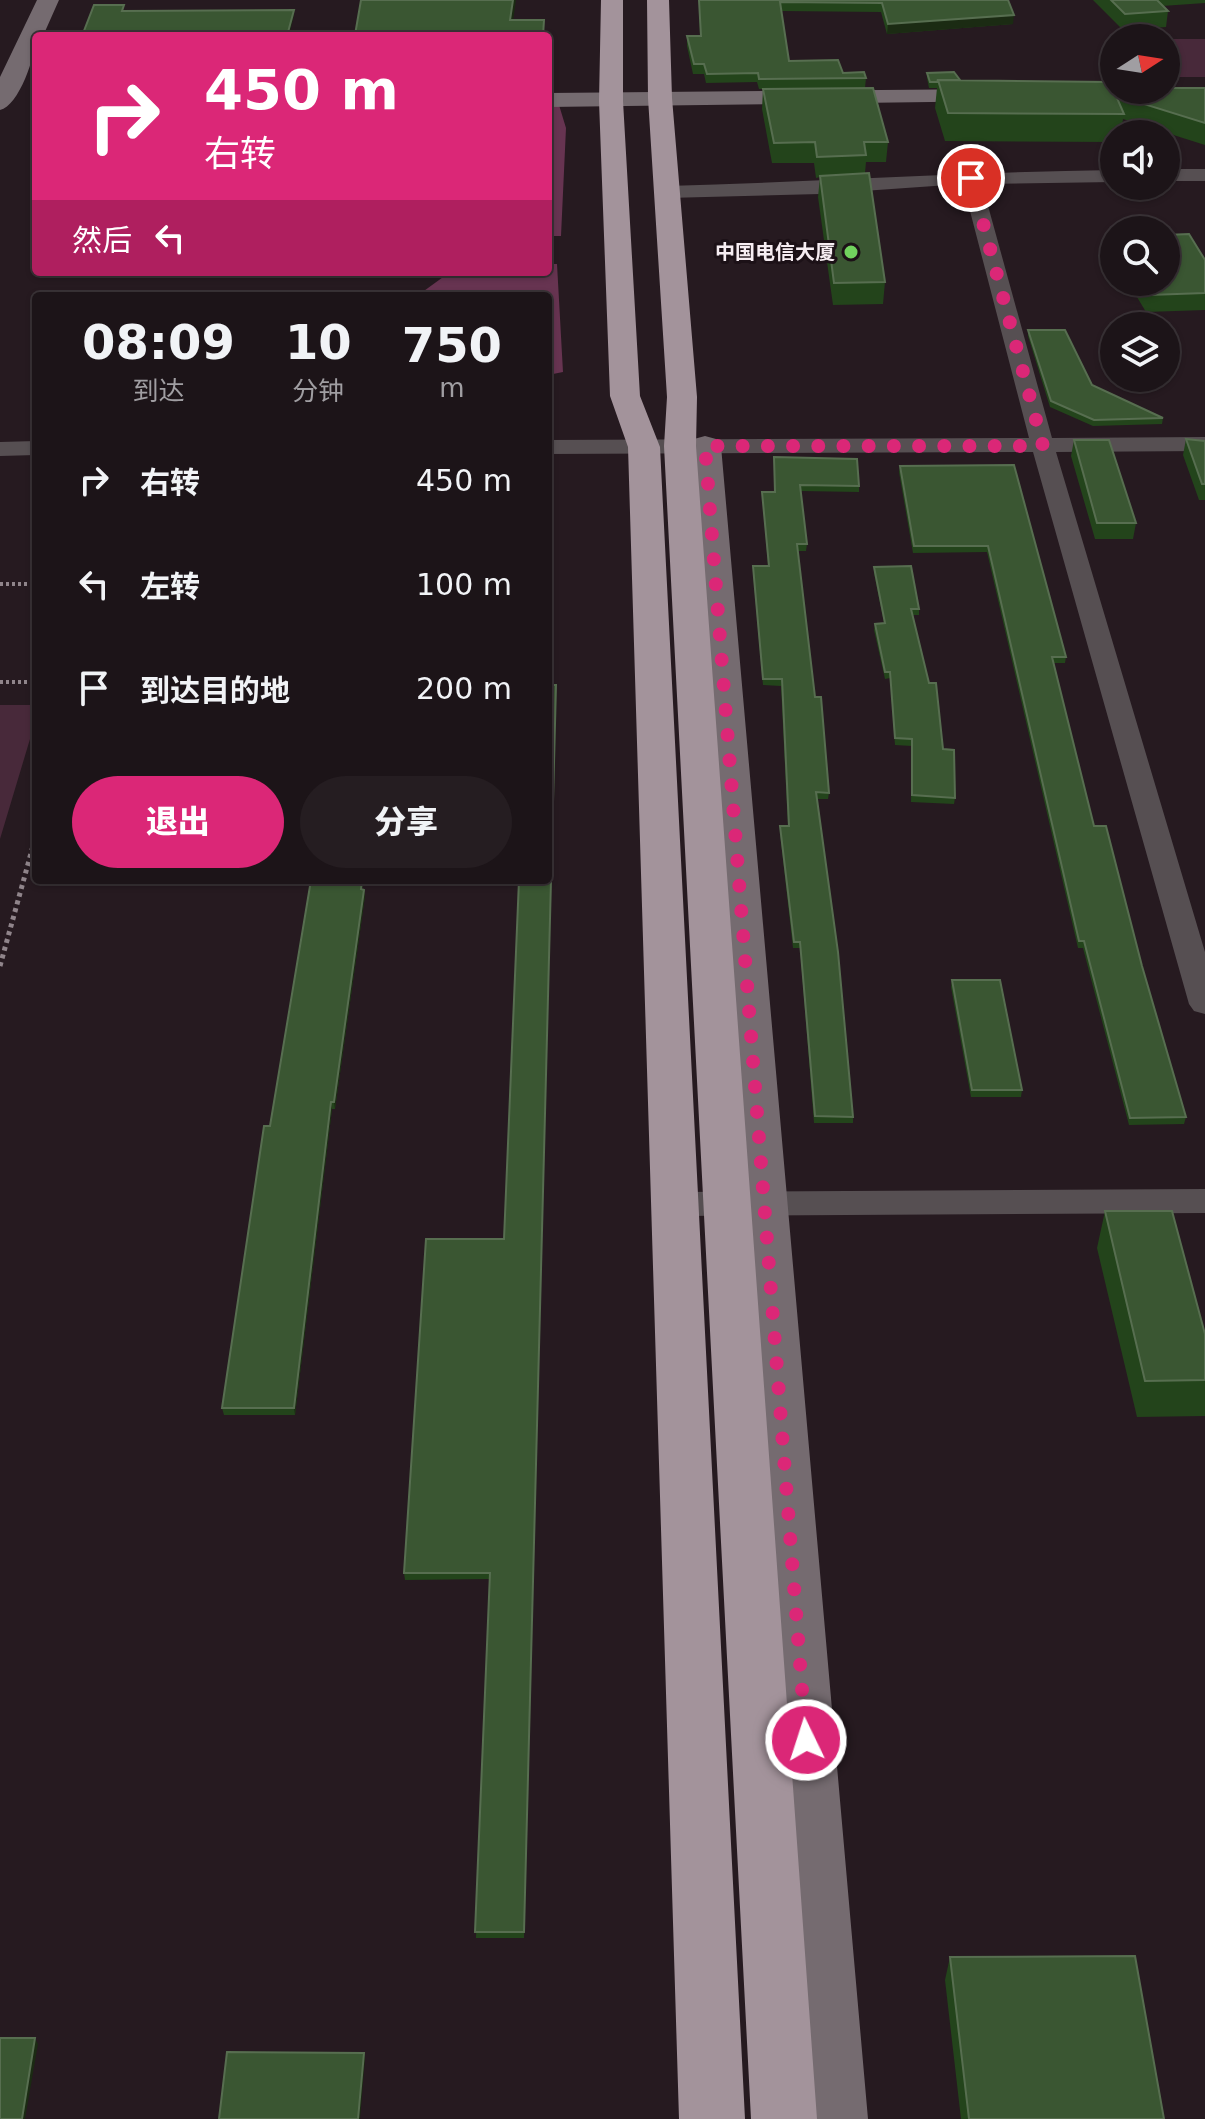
<!DOCTYPE html>
<html lang="zh">
<meta charset="utf-8">
<style>
body{margin:0;font-family:"DejaVu Sans","Noto Sans SC",sans-serif;background:#251d21;color:#f1f3f6;height:100vh;display:flex;flex-direction:column;font-size:30px;white-space:nowrap}
*{box-sizing:border-box;margin:0}
p{font-size:26px;color:#a09ea2}
.icon{flex:none;width:44px;height:44px;fill:none;stroke:currentColor;stroke-width:2;stroke-linecap:round;stroke-linejoin:round}
.map{position:relative;flex:1;overflow:hidden}
.sheet{position:absolute;left:32px;top:292px;width:520px;height:592px;display:flex;flex-direction:column;background:#1c1418;border-radius:8px;box-shadow:0 2px 6px #0004,0 0 0 2px #3a3337}
.sheet>*{flex:none}
.guide{position:absolute;left:32px;top:32px;width:520px;height:244px;border-radius:8px;box-shadow:0 2px 6px #0004,0 0 0 2px #3a3337;background:#db2777;color:#fff;overflow:hidden}
.needle{width:52px;rotate:78deg}
.tools{position:absolute;left:1100px;top:24px;display:grid;gap:16px}
.tools a{display:grid;place-items:center;width:80px;height:80px;border-radius:50%;background:#1c1418;box-shadow:0 2px 6px #0004,0 0 0 2px #3a3337;font-size:40px}
.pin{position:absolute;display:grid;place-items:center;width:68px;height:68px;color:#fff;margin:-34px;border:4px solid #fff;border-radius:50%;box-shadow:0 2px 8px #0007}
.me{position:absolute;width:88px;margin:-44px;rotate:356deg;stroke-linejoin:round;filter:drop-shadow(0 0 6px #0008)}
.turn{display:flex;align-items:center;gap:28px;height:168px;padding:0 40px;font-size:36px}
.turn .icon{width:104px;height:104px;stroke-width:2.5}
.turn b{display:block;font-size:56px;line-height:68px}
.then{display:flex;align-items:center;height:76px;padding:0 40px;background:#0003;gap:16px;font-size:30px}
.eta{display:flex;justify-content:space-evenly;align-items:center;height:136px;text-align:center}
.eta b{font-size:48px;font-weight:800;line-height:56px}
.primary-button{display:flex;gap:16px;margin-top:auto;padding:16px 40px}
.primary-button a{flex:1;height:92px;border-radius:48px;background:#db2777;color:#fff;font-size:32px;font-weight:800;line-height:92px;text-align:center}
.primary-button a+a{background:#251d21;color:#f1f3f6}
ul{padding:0;list-style:none}
li{display:flex;align-items:center;gap:24px;height:104px;padding:0 40px}
li div{flex:1}
li b{display:block;font-size:30px}
li em{font-style:normal}
.map>svg:first-child{display:block}
.green{fill:#48293a}
.forest{fill:#673451}
.lines{fill:none;stroke-linecap:round;stroke-linejoin:round}
.path-far1{stroke:#90858b;stroke-width:4;stroke-dasharray:3 3;stroke-linecap:butt}
.path{stroke:#90858b;stroke-width:5;stroke-dasharray:4 4;stroke-linecap:butt}
.street{fill:#564f52;fill-rule:evenodd}
.secondary{fill:#756b70;fill-rule:evenodd}
.highway{fill:#a3939b;fill-rule:evenodd}
.wall{fill:#23441b}
.shaded-wall{fill:#1b2b13}
.building{fill:#3a5632;stroke:#576e50;stroke-width:2}
.route{stroke:#db2777;stroke-width:14;stroke-dasharray:0 25.2}
.poi-dot{fill:#71d25e;stroke:#1c1117;stroke-width:3}
.labels{text-anchor:middle;stroke-width:6;stroke-linejoin:round;paint-order:stroke}
.far-poi-label{font-size:20px;font-weight:bold;fill:#f6edf2;stroke:#1c1117;text-anchor:end}
</style>
<div class="map">
<svg width="1205" height="2119" viewBox="0 0 1205 2119">
<rect width="100%" height="100%" fill="#261a20"/>
<path class="green" d="M1166,39H1205V77H1166Z
M0,705H36V719L0,839Z"/>
<path class="forest" d="M548,105H559L566,128L561,236H548Z
M548,264H557L563,372L548,375V296H417L450,272H548Z"/>
<g class="lines">
<path class="path-far1" d="M0,584H36
M0,682H36"/>
<path class="path" d="M0,966L36,835"/>
<path class="street" d="M1166,169H1205V181H1166Z
M1114,170V182L982,184L1052,438L1205,437V451L1056,452L1205,952V1014L1194,1011L1189,1004L1033,452L548,454V440L1029,438L963,184L820,194L667,198L657,192L667,186C816,182 965,172 1114,170Z
M36,441V455L0,456V442Z
M1205,1189V1213L675,1216L663,1213L658,1204L663,1195L675,1192Z"/>
<path class="secondary" d="M37,0H59L43,36H36C36,55 19,106 0,110V77Z
M998,89L1010,96L1007,101L548,107V93Z
M705,436L716,439L721,446L868,2119H802L689,446L694,439Z"/>
<path class="highway" d="M601,0H623V101L640,396L660,447L745,2119H679L628,447L610,396L599,101Z
M647,0H669L672,98L697,397L696,446L817,2119H751L664,446L667,397L648,98Z"/>
</g>
<path class="wall" d="M699,0H1008L1013,24L887,34L881,12L781,11L789,61L866,78L865,88L888,142L886,162H866L865,173L885,282L883,304L833,305L818,197L820,177L816,178L814,163H772L762,109L763,89H759L757,82L706,83L704,74H693L687,46V36H700Z
M1093,0H1205V3L1162,6L1168,11L1166,27L1123,30Z
M927,73L960,80L1113,89L1205,88V145L1123,119L1121,134H1114V142L945,141L935,108L937,88H929L927,78Z
M1205,260V310L1146,312L1128,282H1166Z
M1028,330L1092,385L1163,418L1162,424L1093,426L1050,407L1028,336Z
M1186,439L1205,441V500H1199L1183,455Z
M1074,440L1136,523L1133,539H1095L1071,456Z
M774,457L859,486V492L801,491L807,544L806,551H798L815,697L829,793L828,799H817L853,1117V1123H814L800,948H793L780,833V826H788L781,686L763,685L753,573V566H768L762,492H774Z
M1014,465L1066,657L1065,663H1053L1094,826L1142,966L1186,1117L1184,1124L1129,1125L1083,948H1078L987,552L913,553L899,472L900,466Z
M874,567L919,609V615H913L955,798L954,804L911,802L912,746L895,745L890,678L885,679L874,630L875,624L884,623L874,573Z
M556,691L524,1938H476L490,1579L405,1580L404,1573L504,1239Z
M311,880H363L362,889L365,896L335,1109H332L295,1415H224L222,1408Z
M952,980L1022,1090L1021,1097H971L951,987Z
M1105,1211L1205,1334V1416L1137,1417L1097,1248Z
M950,1957L1164,2119H961L945,1980Z"/>
<path class="shaded-wall" d="M513,0H516L511,36L510,20Z
M294,10V15L289,36H287Z
M1014,15L1013,24L887,34L888,24Z
M364,890L365,896L335,1109L334,1102Z
M331,1102L332,1109L295,1415L294,1408Z
M35,2038L38,2044L25,2119H22Z
M364,2053L365,2059L360,2119H358Z"/>
<path class="building" d="M361,0H513L510,20H544L543,36H350V35H355Z
M699,0H1008L1014,15L888,24L882,3L780,2L789,61L838,60L843,73L864,72L866,78L759,79L758,73L707,74L704,64H694L687,36H701Z
M1111,0H1157L1168,11L1125,14Z
M94,5H124L122,11L294,10L287,36H82Z
M954,72L960,80H938L937,82H930L927,73Z
M938,80L1110,82L1124,114L948,113Z
M873,88L888,142H864L866,155L817,157L815,142L774,143L763,89Z
M1166,88H1205V123L1115,95L1113,89L1114,90H1166Z
M869,173L885,282L834,283L820,176Z
M1189,234L1205,260V293L1149,295L1141,282H1166V235Z
M1028,330H1065L1092,385L1163,418L1094,420L1051,401Z
M1186,439L1205,441V484H1202Z
M1074,440H1109L1136,523H1097Z
M774,457L857,459L859,486L800,485L807,544H797L815,697H821L829,793L816,792L838,952L853,1117L815,1116L800,942H794L780,826H789L782,679H763L753,566H769L762,492H775Z
M1014,465L1066,657H1052L1094,826H1106L1142,966L1186,1117L1130,1118L1084,941H1079L988,546H914L900,466Z
M911,566L919,609H911L929,683H936L943,749L954,750L955,798L912,795V739L895,738L890,672H885L875,624L885,623L874,567Z
M548,685H556L524,1932H475L490,1573H404L426,1239H504L519,880H548Z
M311,880H362L361,889L364,890L334,1102H331L294,1408H222L264,1126H270Z
M952,980H1000L1022,1090H972Z
M1105,1211H1172L1205,1334V1380L1145,1381Z
M1135,1956L1164,2119H969L950,1957Z
M0,2038H35L22,2119H0Z
M227,2052L364,2053L358,2119H219Z"/>
<g class="lines">
<path class="route" d="M806,1740L705,446H1043L971,178"/>
</g>
<circle class="poi-dot" cx="851" cy="252" r="8"/>
<g class="labels">
<g class="far-poi-label">
<text x="835" y="259">中国电信大厦</text>
</g>
</g>
</svg>
<div class="tools">
<a><svg class="needle" viewBox="-14 -14 28 28"><path d="M0-13l5 13h-10z" fill="#e53935"/><path d="M0 13l5-13h-10z" fill="#a09ea2"/></svg></a>
<a><svg class="icon" aria-label="sound" viewBox="0 0 24 24"><path d="M4 9h4l5-4v14l-5-4H4zM17 9q2 3 0 6"/></svg></a>
<a><svg class="icon" aria-label="search" viewBox="0 0 24 24"><circle cx="10" cy="10" r="6"/><path d="M15 15l6 6"/></svg></a>
<a><svg class="icon" aria-label="layers" viewBox="0 0 24 24"><path d="M12 4l9 5-9 5-9-5zM3 14l9 5 9-5"/></svg></a>
</div>
<div class="pin" style="left:971px;top:178px;background:#d93025"><svg class="icon" aria-label="arrive" viewBox="0 0 24 24"><path d="M6 21V4h12l-3 4 3 4H6"/></svg></div>
<svg class="me" style="left:806px;top:1740px" viewBox="-20 -20 40 40"><circle r="17" fill="#db2777" stroke="#fff" stroke-width="3"/><path d="M0-11L8 9 0 5-8 9z" fill="#fff"/></svg>
<div class="guide">
<div class="turn"><svg class="icon" aria-label="right" viewBox="0 0 24 24"><path d="M7 20v-9h11M14 6l5 5-5 5"/></svg><div><b>450 m</b>右转</div></div>
<div class="then">然后<svg class="icon" aria-label="left" viewBox="0 0 24 24"><path d="M17 20v-9H6M10 6l-5 5 5 5"/></svg></div>
</div>
<section class="sheet">
<div class="eta">
<div><b>08:09</b><p>到达</p></div>
<div><b>10</b><p>分钟</p></div>
<div><b>750</b><p>m</p></div>
</div>
<ul>
<li><svg class="icon" aria-label="right" viewBox="0 0 24 24"><path d="M7 20v-9h11M14 6l5 5-5 5"/></svg><div><b>右转</b></div><em>450 m</em></li>
<li><svg class="icon" aria-label="left" viewBox="0 0 24 24"><path d="M17 20v-9H6M10 6l-5 5 5 5"/></svg><div><b>左转</b></div><em>100 m</em></li>
<li><svg class="icon" aria-label="arrive" viewBox="0 0 24 24"><path d="M6 21V4h12l-3 4 3 4H6"/></svg><div><b>到达目的地</b></div><em>200 m</em></li>
</ul>
<div class="primary-button"><a>退出</a><a>分享</a></div>
</section>
</div>
